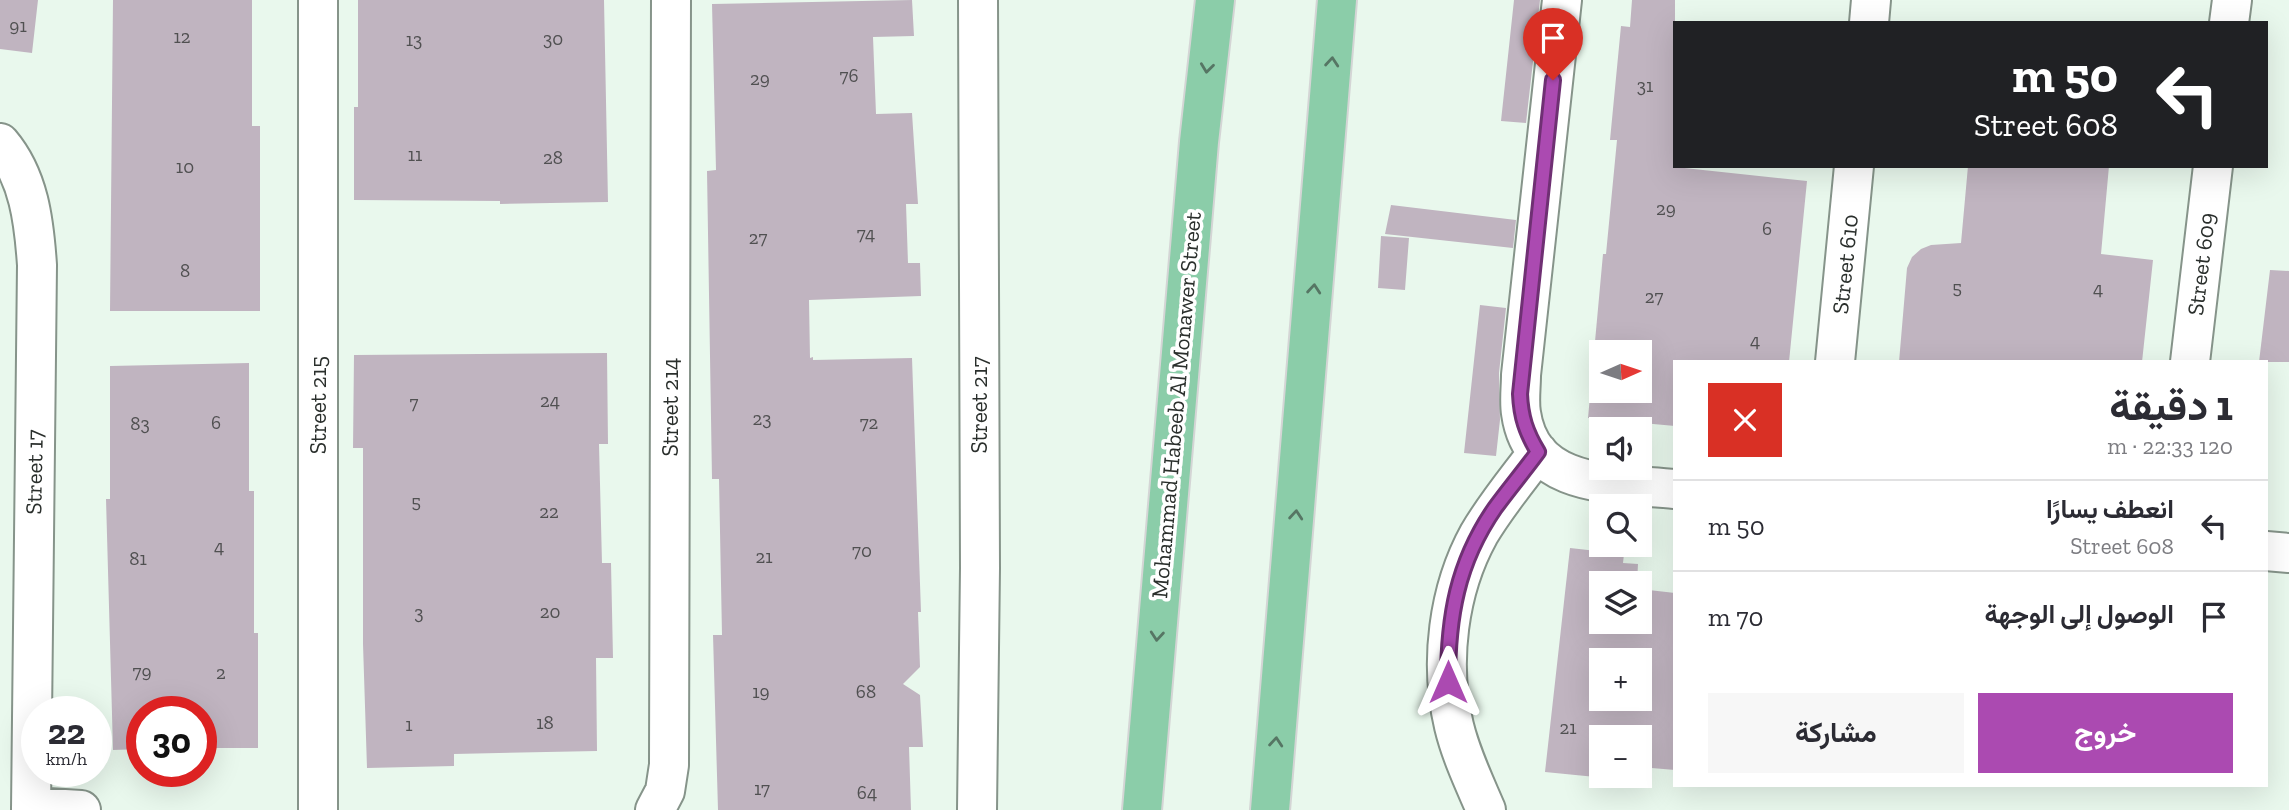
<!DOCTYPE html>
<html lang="ar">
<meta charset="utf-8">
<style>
body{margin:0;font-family:"Zilla Slab",Vazirmatn,serif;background:#f7f7f7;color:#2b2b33;direction:rtl;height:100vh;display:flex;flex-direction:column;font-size:26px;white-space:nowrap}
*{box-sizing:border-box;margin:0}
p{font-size:23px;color:#7c7c81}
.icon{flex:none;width:38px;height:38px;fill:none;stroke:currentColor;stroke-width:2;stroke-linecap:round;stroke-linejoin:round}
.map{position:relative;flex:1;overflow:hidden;direction:ltr}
.drawer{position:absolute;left:1673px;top:360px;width:595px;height:427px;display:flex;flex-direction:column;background:#fff;border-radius:0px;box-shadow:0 7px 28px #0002;direction:rtl}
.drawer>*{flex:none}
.hud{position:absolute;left:1673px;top:21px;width:595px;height:147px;border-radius:0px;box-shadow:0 7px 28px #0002;direction:rtl;background:#202124;color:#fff;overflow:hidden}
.needle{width:46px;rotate:87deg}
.buttons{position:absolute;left:1589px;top:340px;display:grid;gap:14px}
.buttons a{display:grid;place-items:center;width:63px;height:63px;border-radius:0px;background:#fff;box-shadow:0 7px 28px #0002;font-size:35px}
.speed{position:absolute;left:21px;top:696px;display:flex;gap:14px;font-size:35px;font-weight:700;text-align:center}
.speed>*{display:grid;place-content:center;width:91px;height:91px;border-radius:50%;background:#fff;box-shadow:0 7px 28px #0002;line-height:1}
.speed small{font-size:18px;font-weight:400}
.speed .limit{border:10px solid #d22;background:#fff;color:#111}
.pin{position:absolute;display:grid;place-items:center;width:60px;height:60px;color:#fff;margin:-72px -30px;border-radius:50% 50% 50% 0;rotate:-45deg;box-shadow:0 0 7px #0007}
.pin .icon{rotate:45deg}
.me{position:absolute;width:77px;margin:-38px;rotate:0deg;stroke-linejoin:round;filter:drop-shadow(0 0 5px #0008)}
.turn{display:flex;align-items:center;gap:24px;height:147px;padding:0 35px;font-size:32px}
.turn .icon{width:91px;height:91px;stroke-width:2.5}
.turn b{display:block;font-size:49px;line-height:60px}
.round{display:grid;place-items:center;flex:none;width:74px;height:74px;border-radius:0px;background:#f7f7f7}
.overview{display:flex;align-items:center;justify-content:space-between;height:119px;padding:0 35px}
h1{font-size:42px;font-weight:700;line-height:52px}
.primary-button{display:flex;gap:14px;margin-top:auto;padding:14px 35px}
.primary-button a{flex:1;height:80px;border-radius:0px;background:#ab4ab1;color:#fff;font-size:28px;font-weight:700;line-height:80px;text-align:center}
.primary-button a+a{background:#f7f7f7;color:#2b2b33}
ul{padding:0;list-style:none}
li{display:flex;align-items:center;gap:21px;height:91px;padding:0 35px;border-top:2px solid #e1e1e2}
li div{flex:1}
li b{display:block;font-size:26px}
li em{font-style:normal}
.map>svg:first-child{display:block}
.building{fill:#c0b4c0;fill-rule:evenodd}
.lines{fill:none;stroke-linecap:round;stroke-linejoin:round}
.minor-casing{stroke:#86948a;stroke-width:42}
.major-casing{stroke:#d4d5d5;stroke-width:42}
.minor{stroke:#fff;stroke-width:38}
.major{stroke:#8bcda9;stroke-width:38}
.oneway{stroke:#567664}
.route-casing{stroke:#6f3073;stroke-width:18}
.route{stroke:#ab4ab1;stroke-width:12}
.labels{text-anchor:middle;stroke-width:7;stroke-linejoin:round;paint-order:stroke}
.number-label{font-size:19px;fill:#505051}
.street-label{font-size:23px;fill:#2a2f2c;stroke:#fff}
</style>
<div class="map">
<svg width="2289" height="810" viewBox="0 0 2289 810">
<rect width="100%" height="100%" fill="#e9f8ed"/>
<path class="building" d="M0,0H38L32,53L0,49Z
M113,0H252V126H260V311H110Z
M358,0H604L608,202L500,204V201L354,200V107H358Z
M912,0L914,36L873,37L876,114L912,113L918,204H906L908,263H920L921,296L809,300L810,358L813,357V360L912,358L921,612H918L920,667L903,684L920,695L923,747H909L911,810H718L713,635H722L719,479H712L707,171L716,170L712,4Z
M1514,0H1540L1526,123L1501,121Z
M1632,0H1675V167L1807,181L1789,362H1675V426L1588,418L1603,254H1606L1617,140H1610L1621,26L1630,27ZM1601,352H1640V390H1601Z
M1968,166H2109L2101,254L2153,260L2142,362H1899L1907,268L1912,257L1921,249L1931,245L1961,243Z
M1391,205L1516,220L1513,248L1385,234Z
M1381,236L1409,238L1405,290L1378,288Z
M2270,270L2289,271V362H2259Z
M1480,305L1506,308L1499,373L1500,420L1496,456L1464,453Z
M607,353L608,444H599L602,563H611L613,658H596L597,751L454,754V766L367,768L363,644V448H353L354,355Z
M249,363V491H254V633H258V748H201V712H142V749L113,750L106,499H110V366Z
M1570,548L1624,554L1623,563L1638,564L1637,583H1601V621H1640V589L1675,593V770L1640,767V737H1601V775H1617L1616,779L1545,772ZM1601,660H1640V698H1601Z"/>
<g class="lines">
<g class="minor-casing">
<path id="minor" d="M318,0V810
M1562,0L1521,375C1521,387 1519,401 1521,413C1532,490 1617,483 1675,489
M1869,23L1871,0
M2229,23L2232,0
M0,143C29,177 34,221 37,265L31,810
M1835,362L1854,166
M2190,362L2213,166
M2266,551L2289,553
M31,807L81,810
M655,810L665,791L669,765L671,0
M977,810L980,568L978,0
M1486,810C1474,782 1461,755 1454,726C1439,663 1448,590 1479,534C1496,505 1518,479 1538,452"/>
</g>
<g class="major-casing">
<path id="major" d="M1142,810L1199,142L1215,0
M1270,810L1337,0"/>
</g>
<use href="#minor" class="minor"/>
<use href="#major" class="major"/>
</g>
<defs><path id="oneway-chevron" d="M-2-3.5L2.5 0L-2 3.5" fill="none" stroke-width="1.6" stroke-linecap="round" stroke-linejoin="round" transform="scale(1.75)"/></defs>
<g class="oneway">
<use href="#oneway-chevron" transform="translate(1332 62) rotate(-85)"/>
<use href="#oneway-chevron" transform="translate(1207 68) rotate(97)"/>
<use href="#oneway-chevron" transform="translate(1314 289) rotate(-85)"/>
<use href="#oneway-chevron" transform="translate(1296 515) rotate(-85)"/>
<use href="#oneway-chevron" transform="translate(1157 636) rotate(95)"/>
<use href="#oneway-chevron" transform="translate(1276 742) rotate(-85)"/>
</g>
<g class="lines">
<g class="route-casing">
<path id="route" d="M1448,682C1448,617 1457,563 1495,508C1509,489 1524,471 1538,452C1526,432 1521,417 1520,394L1553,80"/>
</g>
<use href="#route" class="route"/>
</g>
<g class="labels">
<g class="number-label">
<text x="18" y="32">91</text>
<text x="182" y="43">12</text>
<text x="553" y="45">30</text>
<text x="414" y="46">13</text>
<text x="849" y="82">76</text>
<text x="760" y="85">29</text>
<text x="1645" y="92">31</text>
<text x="415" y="161">11</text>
<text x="553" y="164">28</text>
<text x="185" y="173">10</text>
<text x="1666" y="215">29</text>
<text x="1767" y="235">6</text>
<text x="866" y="240">74</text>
<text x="758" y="244">27</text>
<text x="185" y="277">8</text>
<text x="1957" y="294">5</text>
<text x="2098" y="295">4</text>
<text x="1654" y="303">27</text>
<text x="1755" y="347">4</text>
<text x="550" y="407">24</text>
<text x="414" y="409">7</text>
<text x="762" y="425">23</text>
<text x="216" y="429">6</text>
<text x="869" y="429">72</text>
<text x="140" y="430">83</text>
<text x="416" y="508">5</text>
<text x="549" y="518">22</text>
<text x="219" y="553">4</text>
<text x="862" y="557">70</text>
<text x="764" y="563">21</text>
<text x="138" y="565">81</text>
<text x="550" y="618">20</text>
<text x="419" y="619">3</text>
<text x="142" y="678">79</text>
<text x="221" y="679">2</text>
<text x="761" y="698">19</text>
<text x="866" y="698">68</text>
<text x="545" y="729">18</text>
<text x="409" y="731">1</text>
<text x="1568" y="734">21</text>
<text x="762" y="795">17</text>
<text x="867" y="799">64</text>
</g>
<g class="street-label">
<text transform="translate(1845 264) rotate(-84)" y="8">Street 610</text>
<text transform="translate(2201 264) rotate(-83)" y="8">Street 609</text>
<text transform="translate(318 405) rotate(-90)" y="8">Street 215</text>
<text transform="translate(979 405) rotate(-90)" y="8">Street 217</text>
<text transform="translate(1176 405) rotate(-85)" y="8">Mohammad Habeeb Al Monawer Street</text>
<text transform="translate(670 407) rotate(-90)" y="8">Street 214</text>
<text transform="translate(34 472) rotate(-89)" y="8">Street 17</text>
</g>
</g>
</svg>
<div class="buttons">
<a><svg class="needle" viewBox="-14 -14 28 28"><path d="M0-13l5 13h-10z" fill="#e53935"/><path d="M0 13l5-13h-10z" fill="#7c7c81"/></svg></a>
<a><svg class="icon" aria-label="sound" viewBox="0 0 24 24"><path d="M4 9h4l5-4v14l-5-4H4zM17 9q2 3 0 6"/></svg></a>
<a><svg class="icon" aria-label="search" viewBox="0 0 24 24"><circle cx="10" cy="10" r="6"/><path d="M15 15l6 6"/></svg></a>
<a><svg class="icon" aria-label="layers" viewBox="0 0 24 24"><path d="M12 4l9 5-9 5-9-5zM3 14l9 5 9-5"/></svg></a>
<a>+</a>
<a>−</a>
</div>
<div class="speed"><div>22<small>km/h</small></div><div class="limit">30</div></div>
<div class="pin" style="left:1553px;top:80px;background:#d93025"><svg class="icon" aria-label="arrive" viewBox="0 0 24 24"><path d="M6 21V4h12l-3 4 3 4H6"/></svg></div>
<svg class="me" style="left:1448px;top:682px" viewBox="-20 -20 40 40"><path d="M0-17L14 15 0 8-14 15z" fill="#ab4ab1" stroke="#fff" stroke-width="4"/></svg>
<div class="hud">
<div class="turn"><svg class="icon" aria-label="left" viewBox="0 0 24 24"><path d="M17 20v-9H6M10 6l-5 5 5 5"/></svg><div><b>50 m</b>Street 608</div></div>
</div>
<section class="drawer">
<div class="overview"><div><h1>1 دقيقة</h1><p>120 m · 22:33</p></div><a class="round" style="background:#d93025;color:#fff"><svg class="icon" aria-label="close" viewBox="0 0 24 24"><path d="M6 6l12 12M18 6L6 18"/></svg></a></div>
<ul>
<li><svg class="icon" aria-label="left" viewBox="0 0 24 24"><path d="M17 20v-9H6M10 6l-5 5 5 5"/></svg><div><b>انعطف يسارًا</b><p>Street 608</p></div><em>50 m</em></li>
<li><svg class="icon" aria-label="arrive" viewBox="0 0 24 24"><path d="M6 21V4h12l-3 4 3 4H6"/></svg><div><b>الوصول إلى الوجهة</b></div><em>70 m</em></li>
</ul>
<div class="primary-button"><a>خروج</a><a>مشاركة</a></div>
</section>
</div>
